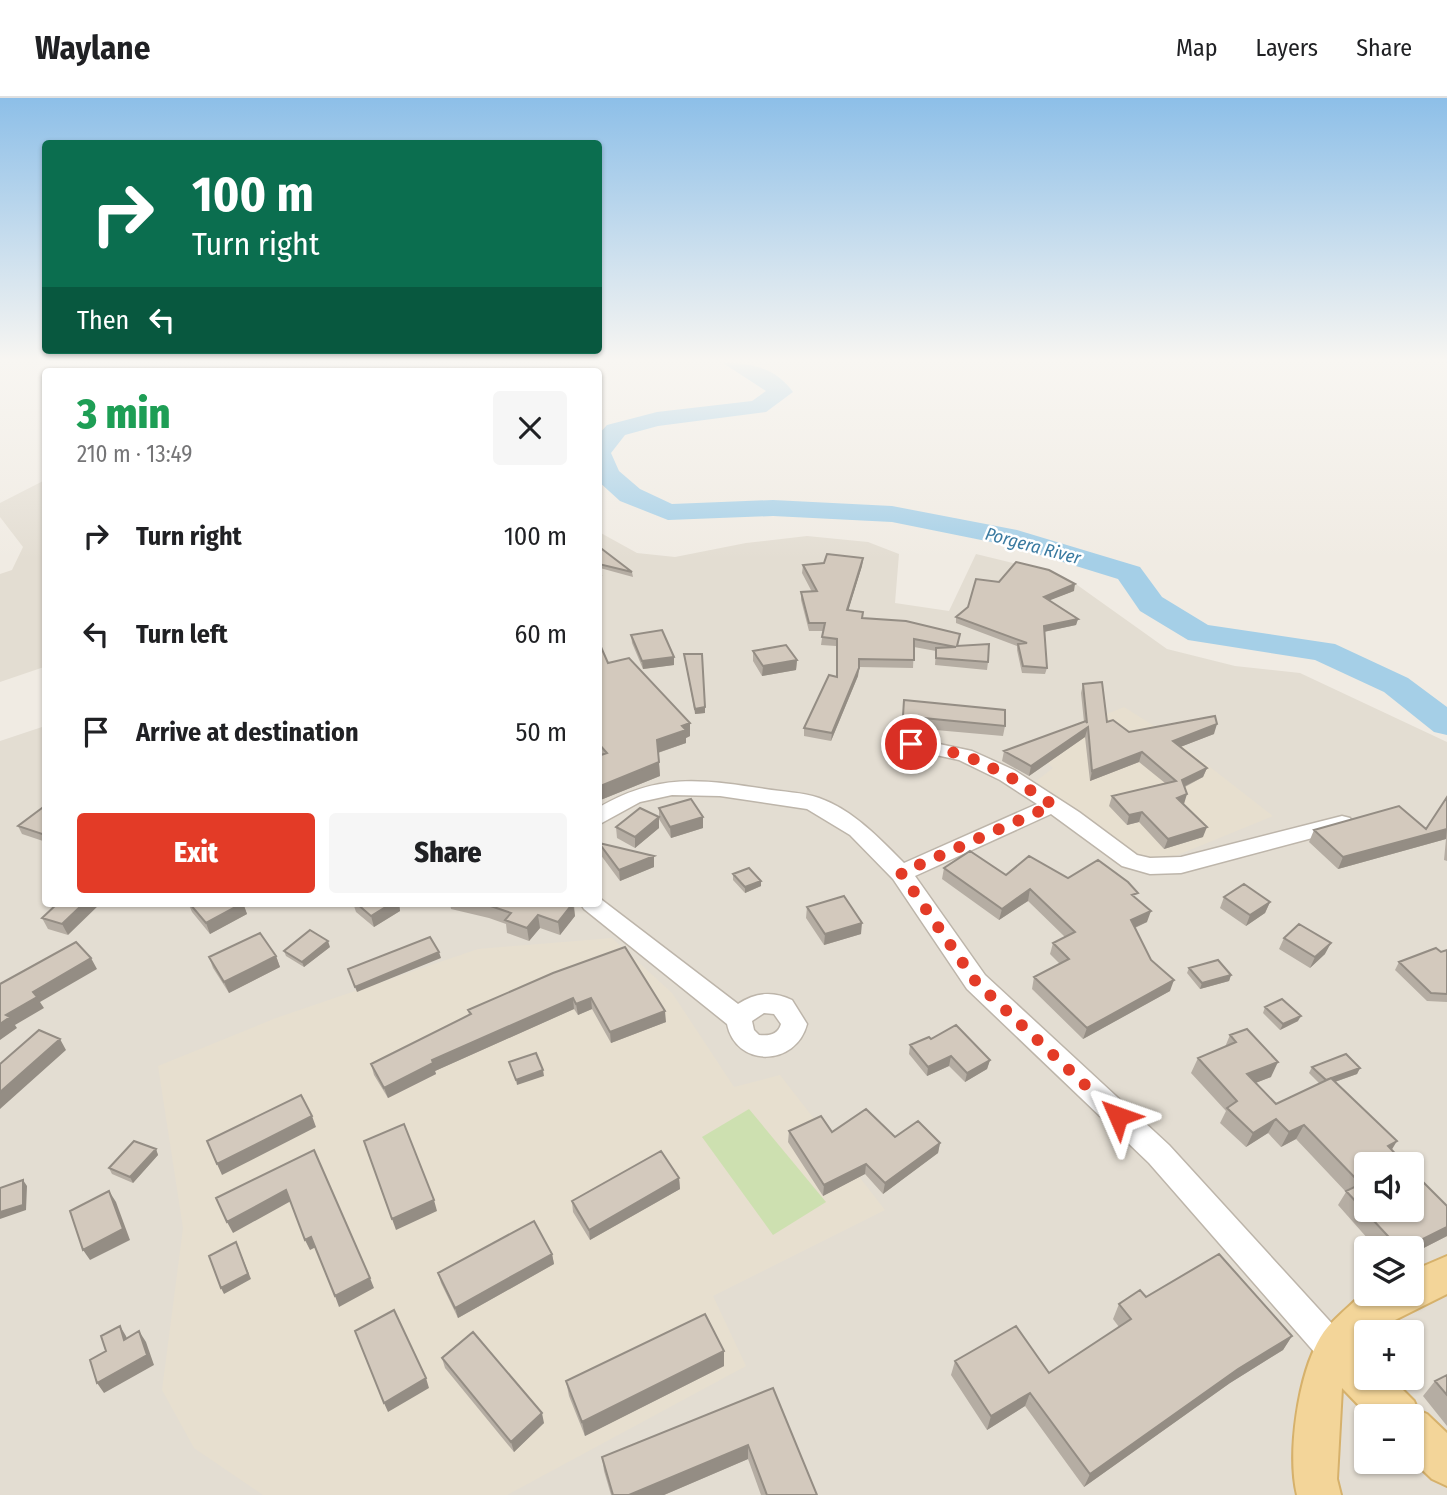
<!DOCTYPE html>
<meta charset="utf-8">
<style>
body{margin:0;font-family:"Fira Sans Condensed",sans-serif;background:#f6f6f6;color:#202124;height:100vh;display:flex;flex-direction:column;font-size:26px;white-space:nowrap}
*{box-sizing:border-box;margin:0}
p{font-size:23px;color:#757577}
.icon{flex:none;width:38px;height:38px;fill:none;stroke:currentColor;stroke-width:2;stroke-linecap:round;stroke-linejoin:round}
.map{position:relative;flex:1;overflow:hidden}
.sheet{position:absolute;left:42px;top:270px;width:560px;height:539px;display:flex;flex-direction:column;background:#fff;border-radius:7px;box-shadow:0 2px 5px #0004}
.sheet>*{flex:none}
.hud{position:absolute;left:42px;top:42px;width:560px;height:214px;border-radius:7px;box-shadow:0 2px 5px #0004;background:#0b6e4f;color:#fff;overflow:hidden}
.controls{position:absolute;left:1354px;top:1054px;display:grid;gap:14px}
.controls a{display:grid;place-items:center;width:70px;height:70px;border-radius:7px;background:#fff;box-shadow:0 2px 5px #0004;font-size:35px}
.pin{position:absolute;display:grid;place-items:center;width:60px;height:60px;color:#fff;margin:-30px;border:4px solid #fff;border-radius:50%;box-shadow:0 2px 7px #0007}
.me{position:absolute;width:77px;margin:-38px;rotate:313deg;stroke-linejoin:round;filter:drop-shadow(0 0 5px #0008)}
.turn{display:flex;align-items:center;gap:24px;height:147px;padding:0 35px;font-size:32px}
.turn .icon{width:91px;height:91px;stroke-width:2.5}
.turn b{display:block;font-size:49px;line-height:60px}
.then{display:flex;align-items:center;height:66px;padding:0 35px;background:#0003;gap:14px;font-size:26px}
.round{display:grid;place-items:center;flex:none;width:74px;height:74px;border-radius:7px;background:#f6f6f6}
.overview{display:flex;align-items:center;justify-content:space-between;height:119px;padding:0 35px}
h1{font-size:42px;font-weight:800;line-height:52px;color:#1e9e55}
.primary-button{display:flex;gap:14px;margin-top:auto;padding:14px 35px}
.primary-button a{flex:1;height:80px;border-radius:7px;background:#e33b27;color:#fff;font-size:28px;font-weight:800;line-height:80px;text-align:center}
.primary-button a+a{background:#f6f6f6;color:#202124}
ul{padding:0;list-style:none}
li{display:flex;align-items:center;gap:21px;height:98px;padding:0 35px}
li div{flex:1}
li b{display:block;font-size:26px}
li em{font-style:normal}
header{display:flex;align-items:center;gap:42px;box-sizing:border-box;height:98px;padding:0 35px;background:#fff;border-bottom:2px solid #e0e0e0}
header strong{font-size:33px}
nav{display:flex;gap:38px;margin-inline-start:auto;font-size:24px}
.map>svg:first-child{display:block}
.residential{fill:#e3ddd2;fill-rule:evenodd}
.education{fill:#e7dfcf}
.green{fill:#cde0b0}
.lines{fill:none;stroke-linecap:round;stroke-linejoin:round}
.river{fill:#a5cfe7;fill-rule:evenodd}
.minor-casing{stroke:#bdb5aa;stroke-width:3}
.major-casing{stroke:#d6b16b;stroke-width:4}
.minor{fill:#fff;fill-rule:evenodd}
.major{fill:#f3d599;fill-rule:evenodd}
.wall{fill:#b5ada3}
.shaded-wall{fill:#948d84}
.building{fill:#d3c9bd;stroke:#948d84;stroke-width:2}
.route{stroke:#e33b27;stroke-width:12;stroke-dasharray:0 21.6}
.labels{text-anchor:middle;stroke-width:5;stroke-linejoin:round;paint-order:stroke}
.far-water-label{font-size:18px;font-style:italic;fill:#3a7aa0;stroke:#fff}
</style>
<header>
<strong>Waylane</strong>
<nav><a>Map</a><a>Layers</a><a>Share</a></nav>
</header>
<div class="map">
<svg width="1447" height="1397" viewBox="0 0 1447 1397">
<rect width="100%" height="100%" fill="#f0ebe3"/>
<path class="residential" d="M45,382V572L44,569L0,584V476L12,472L23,449L0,419V405Z
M599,434L637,455L675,459L746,445L807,438L868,444L899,456L895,505L949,513L976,456L1033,470L1073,484L1167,551L1235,568L1300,575L1447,644V1397H0V643L45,628L46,805H598ZM1367,1066H1412V1111H1367ZM1367,1150H1412V1195H1367ZM1367,1234H1412V1279H1367ZM1367,1318H1412V1363H1367Z"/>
<path class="education" d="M1124,609L1170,638L1273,718L1163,763L1136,759L1102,737L1035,684L1053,670L1035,652L1059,635Z
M612,840L672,895L734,989L780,977L885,1112L713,1198L746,1268L507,1397H263L194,1350L162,1292L183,1130L158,968L276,920L478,851Z"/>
<path class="green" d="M749,1011L826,1104L773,1137L702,1039Z"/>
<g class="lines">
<path class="river" d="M723,265C751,265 775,269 793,294L766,314L658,328L625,337L611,355L619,373L640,391L672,406L773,402L892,408L1017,432L1140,469L1162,499L1208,527L1335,546L1408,580L1447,609V637L1434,634L1384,594L1315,562L1188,542L1140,513L1118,481L1011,448L892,424L773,418L668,422L620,403L598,383V337L607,327L657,314L752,303L766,293Z"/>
<g class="minor-casing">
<path id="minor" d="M911,640L972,653L1014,672L1079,714L1137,757L1150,760L1181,759L1342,718L1350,720L1353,725L1350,730L1181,775L1150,776L1122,768L1051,716L915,778L985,877L1169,1047L1347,1242L1351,1253L1347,1264L1335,1269L1323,1264L1149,1065L967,891L893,781L850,737L807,711L720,698L672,697L640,704L598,727V710C657,675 700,681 765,691C782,694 803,694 819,700C853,712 879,740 904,765L1037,706L1000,682L959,662L904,650L901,646L904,642Z
M598,799L738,906C756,894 773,893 792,902L807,926C796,969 736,970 727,926L584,811L580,805H598ZM764,915L774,916L781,926C778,937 769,938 759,937L754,932L752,923Z"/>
</g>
<g class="major-casing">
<path id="major" d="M1447,1158V1196L1389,1225L1381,1234H1367V1249L1363,1252L1367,1256V1279H1390L1414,1303L1418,1312L1427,1316L1447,1335V1388L1432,1381L1412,1362V1318H1369L1342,1290L1337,1381L1341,1397H1297C1287,1356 1298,1277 1320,1240C1329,1224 1348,1210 1361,1197L1367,1195H1412V1173Z"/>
</g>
<use href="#minor" class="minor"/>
<use href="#major" class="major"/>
</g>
<path class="wall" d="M598,448L632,474L633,479L600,470L602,482H598Z
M863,460L862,468L848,512L863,514V520L958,548L988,564L987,572L935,567L936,553L914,549L913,570L859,569L858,578L831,643L804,638V630L837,579L836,548L821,547L823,533H809L801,502V494H812L802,475L803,467Z
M1074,493L1049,502L1078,521L1076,527L1044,534L1047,570L1045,576L1022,575L1017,552V548L956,525V519Z
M631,537L674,559V567L643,571L632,545Z
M598,549L608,565L690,625V638L686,640V645L658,655L660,678L598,703V658H600L598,656Z
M753,553L797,562L796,572L762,578L753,563Z
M684,556L705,615L695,616Z
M1083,586L1107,624L1129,634L1214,636L1180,649L1207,670L1203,679L1185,689L1183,706L1203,739L1164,751L1139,724L1127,727L1109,708L1112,698L1165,685L1139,664L1090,683L1085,639L1029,678L1002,663L1004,653L1084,624L1081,595Z
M904,602L1005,628L1003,638L902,629Z
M1447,699V763L1444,762L1446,741L1338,771L1309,744L1314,732L1426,731Z
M46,707V744L22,736L18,728Z
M659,710L703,730L671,740L659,721Z
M659,719V730L635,750L617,740L616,729Z
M599,745L654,769L620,783L600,756Z
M944,770L1006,777L1068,780L1137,801L1147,824L1135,830L1151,862L1170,893L1083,941L1032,891L1034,879L1060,866L1050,856L1053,845L1065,839L1028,803L999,822L942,781Z
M733,776L761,783V788L745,795L733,782Z
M1224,799L1270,804L1265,815L1246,828L1220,810Z
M58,805L68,837L48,831L42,820Z
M188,805H243L247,816L210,836L192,814Z
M353,805H399L400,813L374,829L356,814Z
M450,805H574L575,818L560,837L540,830L529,843L507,835L506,826L489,820L451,811Z
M807,809L861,836L824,847L806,820Z
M1284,840L1325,856L1310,870L1279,851Z
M330,849L304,869L286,858L284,853Z
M1447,852V904L1427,903L1395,872L1399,864L1441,854Z
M276,858L280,869L229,895L213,870L209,859Z
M1189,870L1231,877L1229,883L1200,891L1187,875Z
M553,875L666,924L611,945L592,911L578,917L574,911L435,973L436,976L388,1000L374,977L371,966L469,917L468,912Z
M1265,909L1298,923L1280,932L1263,915Z
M1230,937L1271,979L1255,985L1276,1006L1320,986L1309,975L1312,969L1360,970L1357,976L1335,984L1392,1052L1447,1108V1138L1412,1156V1150H1376L1338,1107L1346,1094L1296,1041L1281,1049L1268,1035L1246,1049L1220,1025L1226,1013L1191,975L1198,960L1225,949Z
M931,941L990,962L987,971L965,984L949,968L927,978L909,956L910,947Z
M789,1033L895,1039L940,1045L938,1055L883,1096L865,1076L823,1098L788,1044Z
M156,1051L158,1057L133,1085L112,1076L109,1070Z
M679,1080L680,1091L590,1142L573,1114L572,1103Z
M552,1156L554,1166L458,1220L441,1185L438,1175Z
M1146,1199L1292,1238L1283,1252L1230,1285L1084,1389L1025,1308L987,1332L951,1277L955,1263L1049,1275L1119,1229L1113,1221L1119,1206Z
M442,1260L544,1325L514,1354L445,1270Z
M724,1268L585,1338L569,1298L566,1283Z
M1447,1277V1328L1423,1298L1435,1283Z
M773,1290L817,1397H761L748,1361L664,1397H611L604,1373L602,1359Z"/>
<path class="shaded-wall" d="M863,460L862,468L846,520L847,512Z
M1075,486L1074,493L1043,505L1044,499Z
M1078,521L1076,527L1043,534L1044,528Z
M674,559V567L643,571L642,563Z
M797,562L796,572L762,578L763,568Z
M859,570L858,578L831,643L832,635Z
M705,609V615L695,616V611Z
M690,625V638L686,640V645L657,655V642L682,628Z
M1217,626L1214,636L1170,653L1173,643Z
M1088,629L1085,639L1029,678L1031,668Z
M1142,654L1139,664L1090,683L1092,673Z
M659,664L660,678L598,703V689Z
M1207,670L1203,679L1179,691L1182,682Z
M1187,696L1184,706L1177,700Z
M1142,714L1139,724L1127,727L1129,717Z
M659,719V730L635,750V739Z
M703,719V730L671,740L670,729Z
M1207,729L1203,739L1164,751L1168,741Z
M1447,731L1446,741L1338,771L1343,759Z
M654,758V769L620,783L619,772Z
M761,783V788L745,795V789Z
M1030,791L1028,803L999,822L1002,811Z
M1270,804L1265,815L1246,828L1250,817Z
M84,805H101L68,837L62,826Z
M243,805L247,816L210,836L206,825Z
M392,805H399L400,813L374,829L371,818Z
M573,805L575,818L560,837L558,824Z
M1151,813L1147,824L1127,833L1131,822Z
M538,817L540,830L529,843L527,830Z
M862,825L861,836L824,847L825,836Z
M328,843L330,849L304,869L302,864Z
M1331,845L1325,856L1310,870L1315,859Z
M439,854L441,860L357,894L355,889Z
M276,858L280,869L229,895L224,884Z
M91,860L97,871L40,904L44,910L15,927L17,930L0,942V926L6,917L33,894Z
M1231,877L1229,883L1200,891L1202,885Z
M1174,882L1170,893L1083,941L1087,930Z
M573,900L574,911L435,973L436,976L388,1000L384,990L432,962Z
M591,900L592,911L578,917L576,906Z
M665,913L666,924L611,945L610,934Z
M1301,918L1298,923L1280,932L1283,926Z
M60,941L66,952L0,1011V994Z
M951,958L949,968L927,978L928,969Z
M990,962L987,971L965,984L967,975Z
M1278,964L1271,979L1240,991L1247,976Z
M1360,970L1357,976L1323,988L1326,982Z
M543,972L544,978L517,987L516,982Z
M312,1018L316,1029L222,1077L217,1066Z
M1276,1021L1268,1035L1246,1049L1253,1035Z
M1304,1027L1296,1041L1281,1049L1289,1034Z
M1397,1043L1388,1058V1048Z
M940,1045L938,1055L883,1096L885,1085Z
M156,1051L158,1057L133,1085L130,1079Z
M866,1066L865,1076L823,1098L824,1087Z
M679,1080L680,1091L590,1142L589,1132Z
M23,1082L27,1088L26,1112L0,1121V1114Z
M286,1092L291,1103L233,1135L227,1124Z
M109,1093L116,1104L130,1142L90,1162L83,1152Z
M434,1102L437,1113L396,1132L392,1121Z
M1447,1129V1138L1412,1156V1150H1405Z
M311,1139L316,1149L310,1152L305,1142Z
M236,1144L251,1181L224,1196L221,1190Z
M552,1156L554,1166L458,1220L455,1210Z
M370,1180L374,1190L339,1209L335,1198Z
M120,1228L126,1238L131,1252L124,1242Z
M139,1233L146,1244L154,1267L104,1295L97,1285Z
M1292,1238L1283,1252L1230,1285L1084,1389L1090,1376L1238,1271Z
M724,1253V1268L585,1338L582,1324Z
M426,1280L429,1290L388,1314L384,1305Z
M1030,1295L1025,1308L987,1332L991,1318Z
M542,1315L544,1325L514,1354L511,1344Z
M748,1347V1361L664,1397H629Z"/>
<path class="building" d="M598,448L632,474L599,466L601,477H598Z
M827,456L863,460L847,512L863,514L862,520L906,523L960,536L957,548L989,546L988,564L936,560V550L956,549L914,541V562L859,561V570L832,635L804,630L829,577L837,579V541L822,539L825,525H809L801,494L817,493L803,467L824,465Z
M1016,464L1049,472L1075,486L1044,499L1078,521L1044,528L1047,570L1023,568L1018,546L1027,545L956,519L968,509L976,481L999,484Z
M662,532L674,559L642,563L631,537Z
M786,547L797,562L763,568L753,553Z
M598,549H601L608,565L629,560L690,625L682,628L686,632L657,642L659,664L598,689V658L607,655L598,645Z
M684,556H702L705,609L695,611Z
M1102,584L1107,624L1113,622L1129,634L1215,618L1217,626L1173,643L1207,670L1182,682L1187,696L1177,700L1207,729L1168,741L1142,714L1129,717L1112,698L1176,683L1142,654L1092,673L1088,629L1031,668L1004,653L1086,623L1087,625L1083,586Z
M904,602L1005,612V628L903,618Z
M1447,699V731L1343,759L1314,732L1399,708L1426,731Z
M691,701L703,719L670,729L659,710Z
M46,707L45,737L18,728Z
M640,710L659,719L635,739L616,729Z
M599,745L654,758L619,772Z
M970,753L1006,777L1029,758L1068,780L1098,762L1128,784L1138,795L1132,797L1151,813L1131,822L1151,862L1174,882L1087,930L1034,879L1069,861L1053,845L1075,834L1030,791L1002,811L944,770Z
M749,770L761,783L745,789L733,776Z
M1244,786L1270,804L1250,817L1224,799Z
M844,798L862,825L825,836L807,809Z
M58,805H84L62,826L42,820Z
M189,805H243L206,825Z
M356,805H392L371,818Z
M482,805H573L558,824L538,817L527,830L505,822L511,815Z
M1299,826L1331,845L1315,859L1284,840Z
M310,832L328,843L302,864L284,853Z
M260,835L276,858L224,884L209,859Z
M430,839L439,854L355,889L348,871Z
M76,844L91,860L33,894L37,899L6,917L10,919L0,926V886Z
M625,849L665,913L610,934L591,900L576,906L573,900L432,962L433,965L384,990L371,966L471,916L468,912L553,875Z
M1436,850L1441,854L1447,852V896L1431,895L1399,864Z
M1218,862L1231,877L1202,885L1189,870Z
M1282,901L1301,918L1283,926L1265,909Z
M956,927L990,962L967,975L951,958L928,969L910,947L929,939L931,941Z
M1247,931L1278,964L1247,976L1276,1006L1331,980L1397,1043L1388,1048L1405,1066H1367V1111H1412V1073L1447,1108V1129L1405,1150H1399L1346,1093L1361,1086L1304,1027L1289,1034L1276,1021L1253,1035L1227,1010L1237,1003L1198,960L1236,944L1230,937Z
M39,932L60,941L0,994V966Z
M536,955L543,972L516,982L509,964Z
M1346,956L1360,970L1326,982L1312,969Z
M301,997L312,1018L217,1066L207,1043Z
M866,1011L895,1039L918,1023L940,1045L885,1085L866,1066L824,1087L789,1033L821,1018L832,1034Z
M404,1026L434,1102L392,1121L364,1043Z
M134,1043L156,1051L130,1079L109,1070Z
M314,1052L370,1180L335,1198L311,1139L305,1142L286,1092L227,1124L216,1100Z
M661,1053L679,1080L589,1132L572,1103Z
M23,1082V1107L0,1114V1090Z
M109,1093L123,1131L83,1152L70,1113Z
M534,1123L552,1156L455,1210L438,1175Z
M236,1144L248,1176L221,1190L209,1158Z
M1219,1156L1292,1238L1238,1271L1090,1376L1030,1295L991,1318L955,1263L1016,1228L1049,1275L1131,1221L1119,1206L1140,1192L1146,1199Z
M394,1212L426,1280L384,1305L355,1233Z
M705,1216L724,1253L582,1324L566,1283Z
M120,1228L124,1242L139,1233L147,1257L97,1285L90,1262L106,1253L101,1238Z
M473,1234L542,1315L511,1344L442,1260Z
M1447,1277V1297L1435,1283Z
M773,1290L817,1397H767L748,1347L629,1397H613L602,1359Z"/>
<linearGradient id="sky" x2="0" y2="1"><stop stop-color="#8dbfe8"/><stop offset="0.57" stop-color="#f8f6f2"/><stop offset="1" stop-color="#f8f6f2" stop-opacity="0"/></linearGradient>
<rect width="1447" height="461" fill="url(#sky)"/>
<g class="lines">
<path class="route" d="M911,646L965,657L1007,677L1053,707L901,775L976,884L1118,1018"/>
</g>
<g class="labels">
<g class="far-water-label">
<text transform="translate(1033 448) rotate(15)" y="6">Porgera River</text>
</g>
</g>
</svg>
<div class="controls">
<a><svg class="icon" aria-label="sound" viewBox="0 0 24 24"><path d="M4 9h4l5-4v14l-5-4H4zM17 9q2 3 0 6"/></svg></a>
<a><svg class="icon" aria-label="layers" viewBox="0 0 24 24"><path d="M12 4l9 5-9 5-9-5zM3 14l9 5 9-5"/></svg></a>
<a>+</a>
<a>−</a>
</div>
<div class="pin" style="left:911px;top:646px;background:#d93025"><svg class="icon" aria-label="arrive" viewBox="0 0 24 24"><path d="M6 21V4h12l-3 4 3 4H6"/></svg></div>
<svg class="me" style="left:1118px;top:1018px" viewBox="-20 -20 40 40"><path d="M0-17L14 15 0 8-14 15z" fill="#e33b27" stroke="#fff" stroke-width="4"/></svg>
<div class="hud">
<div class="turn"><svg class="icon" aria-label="right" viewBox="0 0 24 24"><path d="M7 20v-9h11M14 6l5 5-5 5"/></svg><div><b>100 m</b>Turn right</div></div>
<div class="then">Then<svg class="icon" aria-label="left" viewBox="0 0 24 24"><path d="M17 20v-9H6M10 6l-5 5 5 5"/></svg></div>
</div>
<section class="sheet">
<div class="overview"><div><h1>3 min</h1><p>210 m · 13:49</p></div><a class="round"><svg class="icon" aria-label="close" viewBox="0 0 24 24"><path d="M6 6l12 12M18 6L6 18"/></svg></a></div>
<ul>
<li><svg class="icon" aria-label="right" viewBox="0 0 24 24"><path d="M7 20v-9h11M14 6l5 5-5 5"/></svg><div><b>Turn right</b></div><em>100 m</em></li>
<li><svg class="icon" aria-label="left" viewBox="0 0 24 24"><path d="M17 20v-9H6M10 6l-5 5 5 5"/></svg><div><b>Turn left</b></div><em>60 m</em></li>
<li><svg class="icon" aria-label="arrive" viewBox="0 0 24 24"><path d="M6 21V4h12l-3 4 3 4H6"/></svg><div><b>Arrive at destination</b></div><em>50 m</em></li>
</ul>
<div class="primary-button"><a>Exit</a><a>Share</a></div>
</section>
</div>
